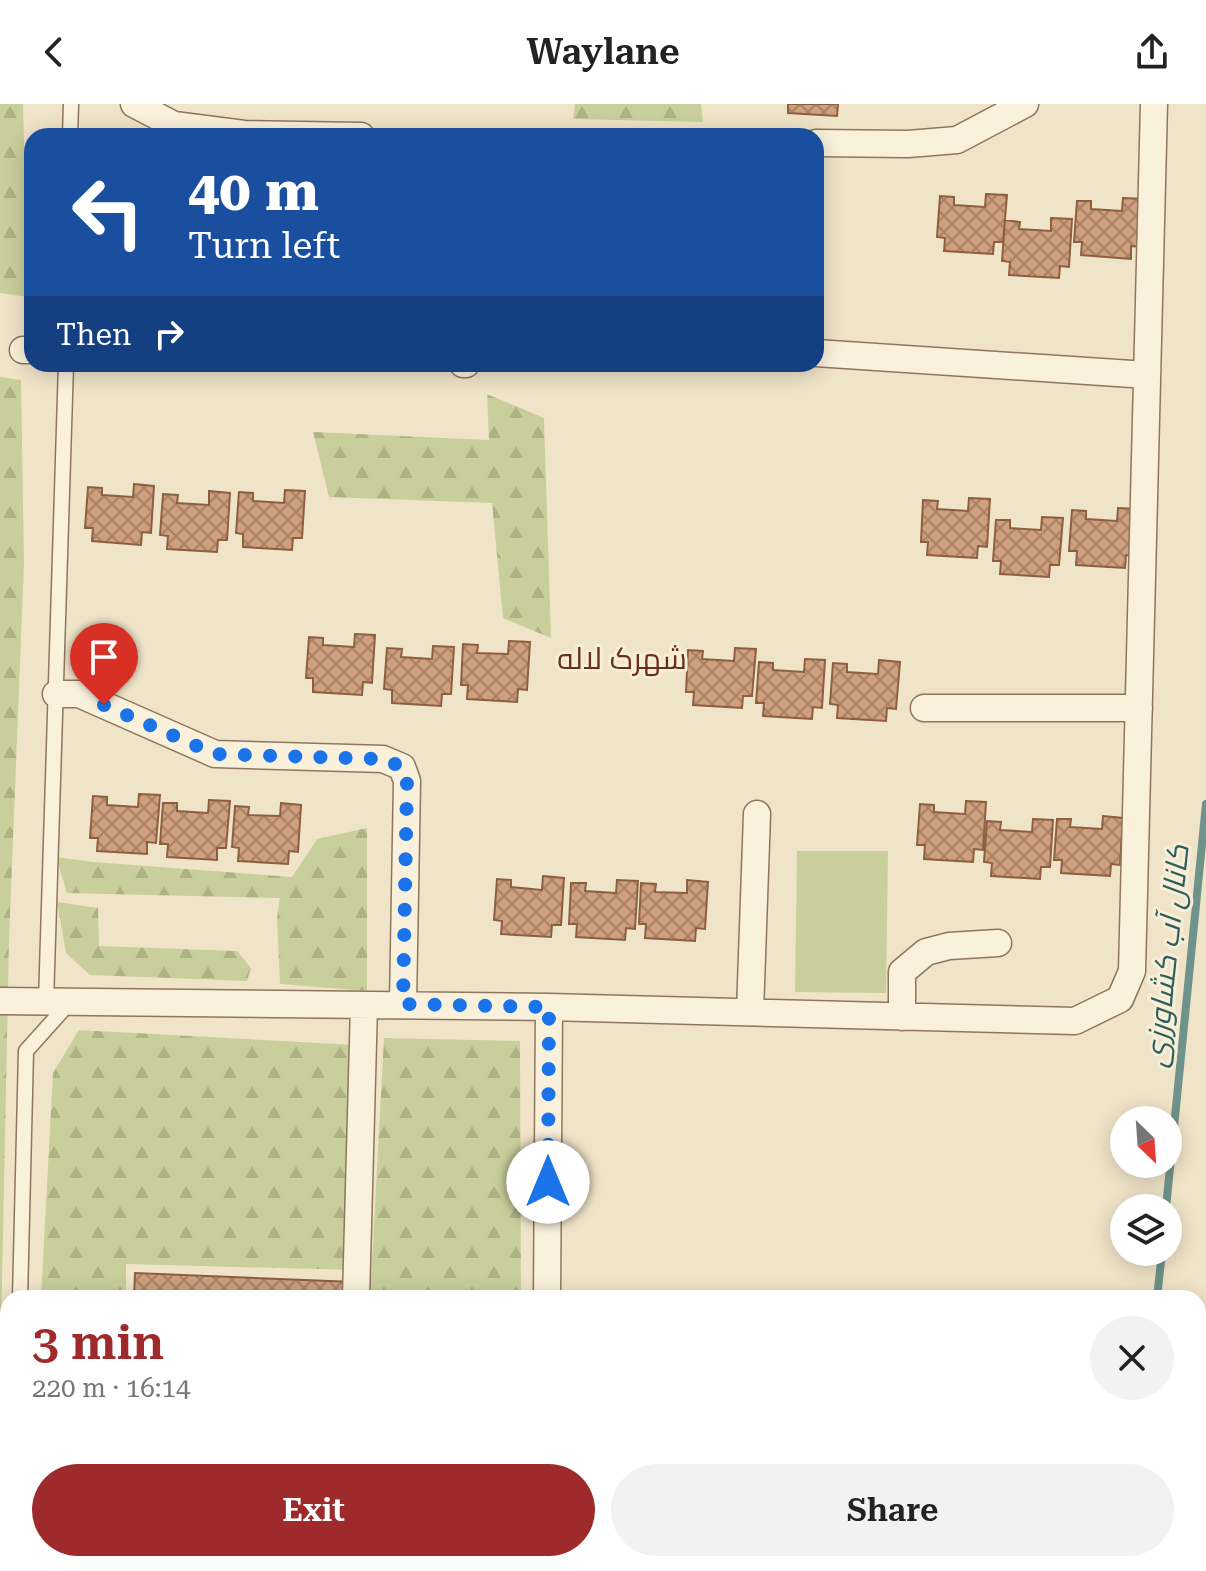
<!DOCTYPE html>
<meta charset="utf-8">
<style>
body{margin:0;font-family:"Roboto Serif",Cairo,serif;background:#f2f2f2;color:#222;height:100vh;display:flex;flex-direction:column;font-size:30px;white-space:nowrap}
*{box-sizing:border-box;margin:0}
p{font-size:26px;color:#767676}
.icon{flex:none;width:44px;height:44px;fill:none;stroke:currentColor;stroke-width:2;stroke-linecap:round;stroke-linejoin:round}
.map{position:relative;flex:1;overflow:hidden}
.details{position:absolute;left:0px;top:1186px;width:1206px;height:282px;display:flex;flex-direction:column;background:#fff;border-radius:24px 24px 0 0;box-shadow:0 4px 20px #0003}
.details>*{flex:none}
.hud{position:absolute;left:24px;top:24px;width:800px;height:244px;border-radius:24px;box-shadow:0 4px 20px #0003;background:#1a4fa0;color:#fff;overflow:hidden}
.needle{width:52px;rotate:155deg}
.tools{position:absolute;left:1110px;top:1002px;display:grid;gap:16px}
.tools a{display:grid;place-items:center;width:72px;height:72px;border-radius:50%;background:#fff;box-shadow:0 4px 20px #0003;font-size:40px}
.pin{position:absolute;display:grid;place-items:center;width:68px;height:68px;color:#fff;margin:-82px -34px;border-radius:50% 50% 50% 0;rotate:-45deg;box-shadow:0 0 8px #0007}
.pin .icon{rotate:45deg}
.me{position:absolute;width:88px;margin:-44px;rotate:0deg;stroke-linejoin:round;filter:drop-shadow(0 0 6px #0008)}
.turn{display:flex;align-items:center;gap:28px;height:168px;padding:0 32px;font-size:36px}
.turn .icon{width:104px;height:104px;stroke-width:2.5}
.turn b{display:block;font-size:56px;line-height:68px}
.then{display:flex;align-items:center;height:76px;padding:0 32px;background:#0003;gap:16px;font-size:30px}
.round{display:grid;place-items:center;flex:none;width:84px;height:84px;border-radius:42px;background:#f2f2f2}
.overview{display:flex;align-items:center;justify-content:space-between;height:136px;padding:0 32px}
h1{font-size:48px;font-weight:600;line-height:60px;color:#9e2a2b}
.action{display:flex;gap:16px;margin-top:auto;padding:16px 32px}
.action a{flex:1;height:92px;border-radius:48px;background:#9e2a2b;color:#fff;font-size:32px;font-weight:600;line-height:92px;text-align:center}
.action a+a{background:#f2f2f2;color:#222}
header{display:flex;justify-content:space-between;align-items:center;height:104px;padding:0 32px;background:#fff;font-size:36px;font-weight:600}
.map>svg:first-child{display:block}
.green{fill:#c9cf9b}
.forest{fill:url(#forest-firs)}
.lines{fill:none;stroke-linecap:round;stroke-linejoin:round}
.stream{stroke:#6f938a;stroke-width:8}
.building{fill:url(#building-cross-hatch);stroke:#8d5f41;stroke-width:2}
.lane-casing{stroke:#8d765c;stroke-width:17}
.street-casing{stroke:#8d765c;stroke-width:29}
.lane{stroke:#faf1dc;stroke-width:14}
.street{stroke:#faf1dc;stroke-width:26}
.route{stroke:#1a73e8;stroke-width:14;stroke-dasharray:0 25.2}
.labels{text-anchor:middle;stroke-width:6;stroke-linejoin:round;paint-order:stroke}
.neighbourhood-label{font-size:30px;fill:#6b2e1e;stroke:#f7eed8}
.water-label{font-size:30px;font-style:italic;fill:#2f5d5a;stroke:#f7eed8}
</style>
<header><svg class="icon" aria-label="back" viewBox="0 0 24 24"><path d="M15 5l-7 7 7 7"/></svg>Waylane<svg class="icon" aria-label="share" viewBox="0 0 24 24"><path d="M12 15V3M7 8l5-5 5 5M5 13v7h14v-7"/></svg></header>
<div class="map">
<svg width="1206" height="1467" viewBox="0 0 1206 1467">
<defs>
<pattern id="forest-firs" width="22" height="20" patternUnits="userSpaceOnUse" patternTransform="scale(2)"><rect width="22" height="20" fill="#c9cf9b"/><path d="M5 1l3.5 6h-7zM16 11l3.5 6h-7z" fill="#aeb285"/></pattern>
<pattern id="building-cross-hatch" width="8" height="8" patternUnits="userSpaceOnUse" patternTransform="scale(2)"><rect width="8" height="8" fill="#cf9f7d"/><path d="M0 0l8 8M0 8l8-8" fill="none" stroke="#a98266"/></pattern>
</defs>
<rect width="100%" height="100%" fill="#f0e4c8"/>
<path class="green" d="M797,747H888L886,889L795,888Z"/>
<path class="forest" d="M0,0H23L28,193L0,189Z
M575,0H701L703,18L573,15Z
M0,273L21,276L24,460L9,836L0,1278Z
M487,290L544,314L551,534L503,514L492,399L329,393L313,328L489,336Z
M367,724V887L280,880L277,813L280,794L67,789L56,753L93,758L292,773L317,735Z
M57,798L98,804L99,842L237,847L251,864L247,877L90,871L66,849Z
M79,926L356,941V1166L126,1160V1194H41L53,969Z
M384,934L520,937L521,1194H370Z
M357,1460H522V1467H356Z"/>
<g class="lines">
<path class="stream" d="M1166,1104L1206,700
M1157,1194L1162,1148
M1130,1467L1131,1460"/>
</g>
<path class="building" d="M788,0H838L837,12L788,9Z
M986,90L1007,91L1003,138H994L993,150L944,147L945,134L937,133L940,92L954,93V101L985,103Z
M1123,94L1144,95L1140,143L1131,142V155L1081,151L1082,138H1074L1077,97H1091V105L1122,107Z
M1051,114L1072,115L1069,163L1060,162L1059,174L1009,171L1010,158L1002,157L1005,116L1020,118L1019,125L1051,127Z
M134,380L154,382L151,429L142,428L141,441L92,437L93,424H85L88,383L102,384V391L133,393Z
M285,386L305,387L302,434H293L292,446L243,443V430L236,429L239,388L253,389V397L284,399Z
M209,387L230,389L227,436H218L217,448L167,445L168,432L160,431L163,390L178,391L177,399L209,401Z
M969,394L990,395L987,443L978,442L977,454L927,451L928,438H921L923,396L938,397L937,405L968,407Z
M1118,404L1138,405L1135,452L1126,451L1125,464L1076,461L1077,447H1069L1072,406L1086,407V415L1117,417Z
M1042,413L1063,414L1059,461H1050L1049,473L1000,470L1001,457H993L996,416H1010V424L1041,426Z
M355,530L375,531L372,579L363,578L362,591L313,588V574H306L309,533L323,534V541L354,543Z
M509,537L530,538L527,586L518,585L517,598L467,595L468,581H461L463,540L478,541L477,549L508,550Z
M433,542L454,543L451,590H442L441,602L392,599V586L384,585L387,544L402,545L401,553L432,555Z
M735,544L756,545L752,592H743L742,604L693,601L694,588H686L688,546L703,547L702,555L734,557Z
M805,555L825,556L822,604L813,603L812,615L763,612L764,599H756L759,558L773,559V566L804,568Z
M879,556L900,558L896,605L887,604L886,617L837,614L838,601L830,600L833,559L847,560V568L878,570Z
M139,690L160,691L156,739L147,738V750L97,747L98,734H90L93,692L107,693V701L138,703Z
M209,696L230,697L226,744H217V756L167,753L168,740H160L163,699H177V707L208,709Z
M966,697L986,698L983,746L974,745L973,758L924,755L925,741H917L920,700L934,701V708L965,710Z
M281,699L301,701L298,748L289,747L288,760L238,757L239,744L232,743L235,702L249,703L248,711L280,712Z
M1103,712L1123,714L1120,761L1111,760L1110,772L1061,769L1062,756H1054L1057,715H1071L1070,723L1102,725Z
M1033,715L1053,716L1050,763H1041L1040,775L991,772L992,759L984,758L987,717L1001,718L1000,726L1032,728Z
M543,772L564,774L561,821H552L551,833L501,830L502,817L494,816L497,775L511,776V783L542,786Z
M617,776L638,777L635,825L626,824L625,836L576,833L577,820H569L571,779H586L585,787L616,789Z
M687,776L708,778L705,825L696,824L695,837L645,834L646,820H639L641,779L656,780L655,788L687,789Z
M135,1169L354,1178V1194H134Z"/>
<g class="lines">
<g class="lane-casing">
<path id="lane" d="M70,32L71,0
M46,898L66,260
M20,1194L26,947L70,898
M13,1467V1460"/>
</g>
<g class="street-casing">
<path id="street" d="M134,0L174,21L244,30L361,32
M816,39L908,40L957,36L1025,0
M23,246H32
M816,249L1147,271
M463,260H466
M56,590H79L215,650L383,655L402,663L407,677L403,900
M924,604H1139
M0,897L549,903L1075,917L1120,895L1132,867L1154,0
M750,908L757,710
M902,913V868L926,848L949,842L998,839
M356,1194L364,901
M547,1194L549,903
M240,1467V1460
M545,1467V1460"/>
</g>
<use href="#lane" class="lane"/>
<use href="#street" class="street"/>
</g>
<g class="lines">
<path class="route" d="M104,601L215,650L383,655L402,663L407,677L403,900L549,903L548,1078"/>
</g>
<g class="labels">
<g class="neighbourhood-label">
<text x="622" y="565">شهرک لاله</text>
</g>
<g class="water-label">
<text transform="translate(1167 852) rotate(-84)" y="10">کانال آب کشاورزی</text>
</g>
</g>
</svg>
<div class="tools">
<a><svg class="needle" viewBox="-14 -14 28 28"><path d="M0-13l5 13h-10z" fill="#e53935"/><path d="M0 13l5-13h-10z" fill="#767676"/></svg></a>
<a><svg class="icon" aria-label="layers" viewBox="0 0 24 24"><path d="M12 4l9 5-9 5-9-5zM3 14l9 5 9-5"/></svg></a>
</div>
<div class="pin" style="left:104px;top:601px;background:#d93025"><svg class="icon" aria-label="arrive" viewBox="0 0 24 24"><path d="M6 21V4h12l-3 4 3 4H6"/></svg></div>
<svg class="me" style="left:548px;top:1078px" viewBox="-20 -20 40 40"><circle r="19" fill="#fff"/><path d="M0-13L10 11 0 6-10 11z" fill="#1a73e8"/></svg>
<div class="hud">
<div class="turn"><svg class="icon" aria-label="left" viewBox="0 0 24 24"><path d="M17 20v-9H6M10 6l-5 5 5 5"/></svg><div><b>40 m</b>Turn left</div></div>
<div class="then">Then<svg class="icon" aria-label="right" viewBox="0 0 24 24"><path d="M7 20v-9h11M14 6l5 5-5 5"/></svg></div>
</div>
<section class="details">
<div class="overview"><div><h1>3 min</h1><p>220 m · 16:14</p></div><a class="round"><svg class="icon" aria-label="close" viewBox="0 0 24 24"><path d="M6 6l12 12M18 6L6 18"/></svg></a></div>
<div class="action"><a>Exit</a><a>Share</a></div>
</section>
</div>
